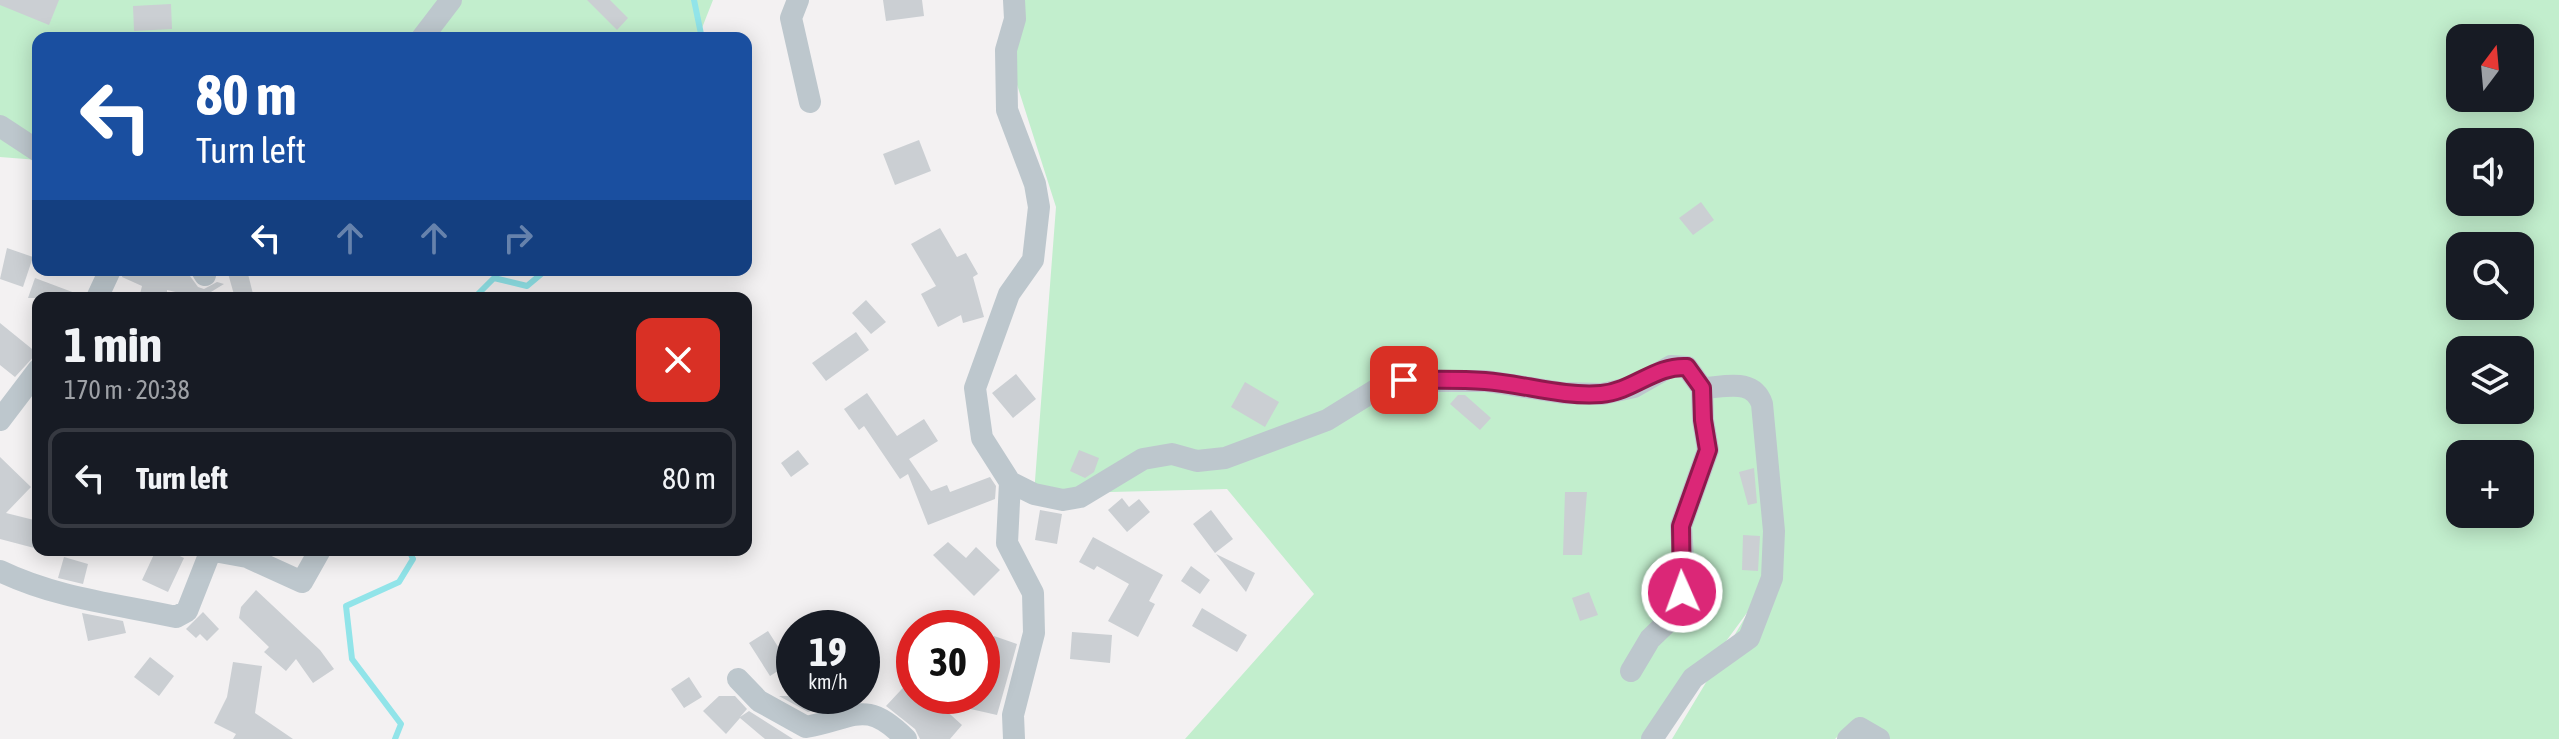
<!DOCTYPE html>
<meta charset="utf-8">
<style>
body{margin:0;font-family:"Asap Condensed",sans-serif;background:#20242c;color:#f1f3f6;height:100vh;display:flex;flex-direction:column;font-size:30px;white-space:nowrap}
*{box-sizing:border-box;margin:0}
p{font-size:26px;color:#9ea1a6}
.icon{flex:none;width:44px;height:44px;fill:none;stroke:currentColor;stroke-width:2;stroke-linecap:round;stroke-linejoin:round}
.map{position:relative;flex:1;overflow:hidden}
.sheet{position:absolute;left:32px;top:292px;width:720px;height:264px;display:flex;flex-direction:column;background:#171b24;border-radius:16px;box-shadow:0 4px 20px #0003}
.sheet>*{flex:none}
.top-card{position:absolute;left:32px;top:32px;width:720px;height:244px;border-radius:16px;box-shadow:0 4px 20px #0003;background:#1a4fa0;color:#fff;overflow:hidden}
.needle{width:52px;rotate:16deg}
.controls{position:absolute;left:2446px;top:24px;display:grid;gap:16px}
.controls a{display:grid;place-items:center;width:88px;height:88px;border-radius:16px;background:#171b24;box-shadow:0 4px 20px #0003;font-size:40px}
.speed{position:absolute;left:776px;top:610px;display:flex;gap:16px;font-size:40px;font-weight:700;text-align:center}
.speed>*{display:grid;place-content:center;width:104px;height:104px;border-radius:50%;background:#171b24;box-shadow:0 4px 20px #0003;line-height:1}
.speed small{font-size:20px;font-weight:400}
.speed .limit{border:12px solid #d22;background:#fff;color:#111}
.pin{position:absolute;display:grid;place-items:center;width:68px;height:68px;color:#fff;margin:-34px;border-radius:16px;box-shadow:0 4px 12px #0006}
.me{position:absolute;width:88px;margin:-44px;rotate:358deg;stroke-linejoin:round;filter:drop-shadow(0 0 6px #0008)}
.turn{display:flex;align-items:center;gap:28px;height:168px;padding:0 32px;font-size:36px}
.turn .icon{width:104px;height:104px;stroke-width:2.5}
.turn b{display:block;font-size:56px;line-height:68px}
.lanes{display:flex;align-items:center;height:76px;padding:0 32px;background:#0003;justify-content:center;gap:40px;direction:ltr}
.lanes .off{opacity:.35}
.round{display:grid;place-items:center;flex:none;width:84px;height:84px;border-radius:16px;background:#20242c}
.head{display:flex;align-items:center;justify-content:space-between;height:136px;padding:0 32px}
h1{font-size:48px;font-weight:700;line-height:60px}
ul{padding:0;list-style:none}
li{display:flex;align-items:center;gap:24px;height:100px;margin:0 16px 12px;padding:0 16px;border:4px solid #363941;border-radius:16px}
li div{flex:1}
li b{display:block;font-size:30px}
li em{font-style:normal}
.map>svg:first-child{display:block}
.green{fill:#c2eecd;fill-rule:evenodd}
.lines{fill:none;stroke-linecap:round;stroke-linejoin:round}
.stream{stroke:#91e4e9;stroke-width:6}
.building{fill:#cbcfd3}
.minor{stroke:#bdc7cd;stroke-width:22}
.route-casing{stroke:#8e194d;stroke-width:20}
.route{stroke:#db2777;stroke-width:14}
</style>
<div class="map">
<svg width="2559" height="739" viewBox="0 0 2559 739">
<rect width="100%" height="100%" fill="#f3f1f2"/>
<path class="green" d="M0,0H713L698,38H38V160L0,157Z
M1024,0H2559V739H1838L1855,720L1835,739H1672L1752,606L1654,739H1185L1314,594L1227,489L1034,494L1056,207L1006,50ZM2460,38H2520V98H2460ZM2460,142H2520V202H2460ZM2460,246H2520V306H2460ZM2460,350H2520V410H2460ZM2460,454H2520V514H2460Z"/>
<g class="lines">
<path class="stream" d="M694,0L701,34L699,38
M474,298L494,278L527,286L546,270
M395,739L401,724L352,659L346,606L399,582L413,559L409,550"/>
</g>
<path class="building" d="M0,0H59L49,25L0,5Z
M587,0H610L628,18L617,30Z
M883,0H922L924,16L886,21Z
M171,4L172,29L134,31L133,6Z
M919,140L931,171L895,185L883,154Z
M1701,202L1714,220L1693,235L1679,218Z
M940,228L957,257L966,253L978,274L973,277L984,317L963,323L961,315L938,327L921,294L936,286L911,244Z
M7,248L33,257L23,287L0,279Z
M124,270H167L190,276L198,287L204,289L217,282L224,284L201,298L167,290V298H139L142,286L122,277Z
M227,270H247L254,298H235Z
M35,278L83,296L82,298H28Z
M866,300L886,322L871,334L852,313Z
M0,323L37,353L15,377L0,365Z
M856,332L869,350L826,381L812,363Z
M1016,374L1036,399L1013,418L992,393Z
M1245,382L1279,402L1265,427L1231,407Z
M867,393L897,436L924,419L938,441L909,459L931,491L947,485L950,492L990,477L996,486L995,499L928,525L908,474L900,479L864,426L859,430L844,409Z
M1458,395H1465L1491,418L1480,430L1450,404Z
M798,450L809,464L791,477L781,463Z
M1079,450L1099,458L1094,472L1085,478L1070,471Z
M0,457L31,487L6,513L38,521V549L0,539Z
M1754,468L1757,503L1748,505L1739,472Z
M1565,492H1587L1582,555H1563Z
M1122,498L1129,507L1139,499L1150,512L1127,532L1108,510Z
M1040,510L1062,514L1057,544L1035,540Z
M1211,510L1233,539L1215,553L1193,524Z
M1743,535L1760,536L1758,571L1742,570Z
M1093,537L1163,575L1149,601L1155,604L1138,637L1108,621L1129,584L1097,566L1094,570L1079,562Z
M948,542L966,558L976,547L1000,570L974,596L933,555Z
M156,550H167L184,558L168,592L142,580Z
M1216,554L1255,573L1246,592Z
M64,557L88,564L83,584L58,578Z
M1191,566L1210,580L1200,594L1181,581Z
M256,590L320,650L334,669L313,683L296,659L286,671L264,652L269,647L239,618L241,607Z
M1589,592L1598,615L1580,621L1572,598Z
M1202,608L1247,635L1237,652L1192,626Z
M203,612L219,629L207,641L200,634L196,638L186,629Z
M82,613L123,621L126,633L88,641Z
M768,631L789,664L770,676L749,643Z
M1072,632L1112,635L1110,663L1070,659Z
M994,636L1017,644L997,715L944,703L945,696H982V666L986,670Z
M150,657L174,676L159,696L134,677Z
M233,662L262,666L255,713L293,739H233L236,734L214,723L227,697Z
M914,676V696H930L962,725L950,739H920L915,729L886,706Z
M689,677L702,697L684,708L671,689Z
M719,696H735L747,709L740,717L749,711L793,739H765L740,718L726,734L703,711Z
M779,696H822L816,710L808,712Z"/>
<g class="lines">
<path class="minor" d="M798,0L791,18L810,102
M1014,0L1015,19L1006,50L1007,110L1035,184L1039,207L1033,260L1009,294L975,388L982,438L1010,482L1007,543L1033,593L1034,633L1013,715L1014,739
M422,38L451,0
M0,126L38,151
M202,270L205,275
M97,298L110,270
M0,420L38,370
M1010,482L1034,494L1063,500L1080,497L1143,459L1172,454L1197,461L1225,458L1327,420L1390,381H1486L1563,393L1602,394L1634,387L1671,366L1687,367L1702,388C1727,387 1753,378 1762,404L1774,531L1772,578L1749,638L1693,678L1652,739
M214,551L247,557L302,582L320,550
M0,571C56,598 116,604 176,617L187,611L211,550
M1631,671L1650,639L1681,609L1684,575L1681,526L1708,450L1703,420L1702,388
M738,679L759,701L806,727C856,718 865,698 906,739
M1848,739L1860,728L1879,739"/>
</g>
<g class="lines">
<g class="route-casing">
<path id="route" d="M1404,380C1431,380 1458,379 1485,381C1524,384 1562,397 1601,394C1634,391 1655,365 1687,367L1702,388L1703,420L1708,450L1681,526L1682,592"/>
</g>
<use href="#route" class="route"/>
</g>
</svg>
<div class="controls">
<a><svg class="needle" viewBox="-14 -14 28 28"><path d="M0-13l5 13h-10z" fill="#e53935"/><path d="M0 13l5-13h-10z" fill="#9ea1a6"/></svg></a>
<a><svg class="icon" aria-label="sound" viewBox="0 0 24 24"><path d="M4 9h4l5-4v14l-5-4H4zM17 9q2 3 0 6"/></svg></a>
<a><svg class="icon" aria-label="search" viewBox="0 0 24 24"><circle cx="10" cy="10" r="6"/><path d="M15 15l6 6"/></svg></a>
<a><svg class="icon" aria-label="layers" viewBox="0 0 24 24"><path d="M12 4l9 5-9 5-9-5zM3 14l9 5 9-5"/></svg></a>
<a>+</a>
</div>
<div class="speed"><div>19<small>km/h</small></div><div class="limit">30</div></div>
<div class="pin" style="left:1404px;top:380px;background:#d93025"><svg class="icon" aria-label="arrive" viewBox="0 0 24 24"><path d="M6 21V4h12l-3 4 3 4H6"/></svg></div>
<svg class="me" style="left:1682px;top:592px" viewBox="-20 -20 40 40"><circle r="17" fill="#db2777" stroke="#fff" stroke-width="3"/><path d="M0-11L8 9 0 5-8 9z" fill="#fff"/></svg>
<div class="top-card">
<div class="turn"><svg class="icon" aria-label="left" viewBox="0 0 24 24"><path d="M17 20v-9H6M10 6l-5 5 5 5"/></svg><div><b>80 m</b>Turn left</div></div>
<div class="lanes"><svg class="icon" aria-label="left" viewBox="0 0 24 24"><path d="M17 20v-9H6M10 6l-5 5 5 5"/></svg><svg class="icon off" aria-label="ahead" viewBox="0 0 24 24"><path d="M12 20V5M6 11l6-6 6 6"/></svg><svg class="icon off" aria-label="ahead" viewBox="0 0 24 24"><path d="M12 20V5M6 11l6-6 6 6"/></svg><svg class="icon off" aria-label="right" viewBox="0 0 24 24"><path d="M7 20v-9h11M14 6l5 5-5 5"/></svg></div>
</div>
<section class="sheet">
<div class="head"><div><h1>1 min</h1><p>170 m · 20:38</p></div><a class="round" style="background:#d93025;color:#fff"><svg class="icon" aria-label="close" viewBox="0 0 24 24"><path d="M6 6l12 12M18 6L6 18"/></svg></a></div>
<ul>
<li><svg class="icon" aria-label="left" viewBox="0 0 24 24"><path d="M17 20v-9H6M10 6l-5 5 5 5"/></svg><div><b>Turn left</b></div><em>80 m</em></li>
</ul>
</section>
</div>
